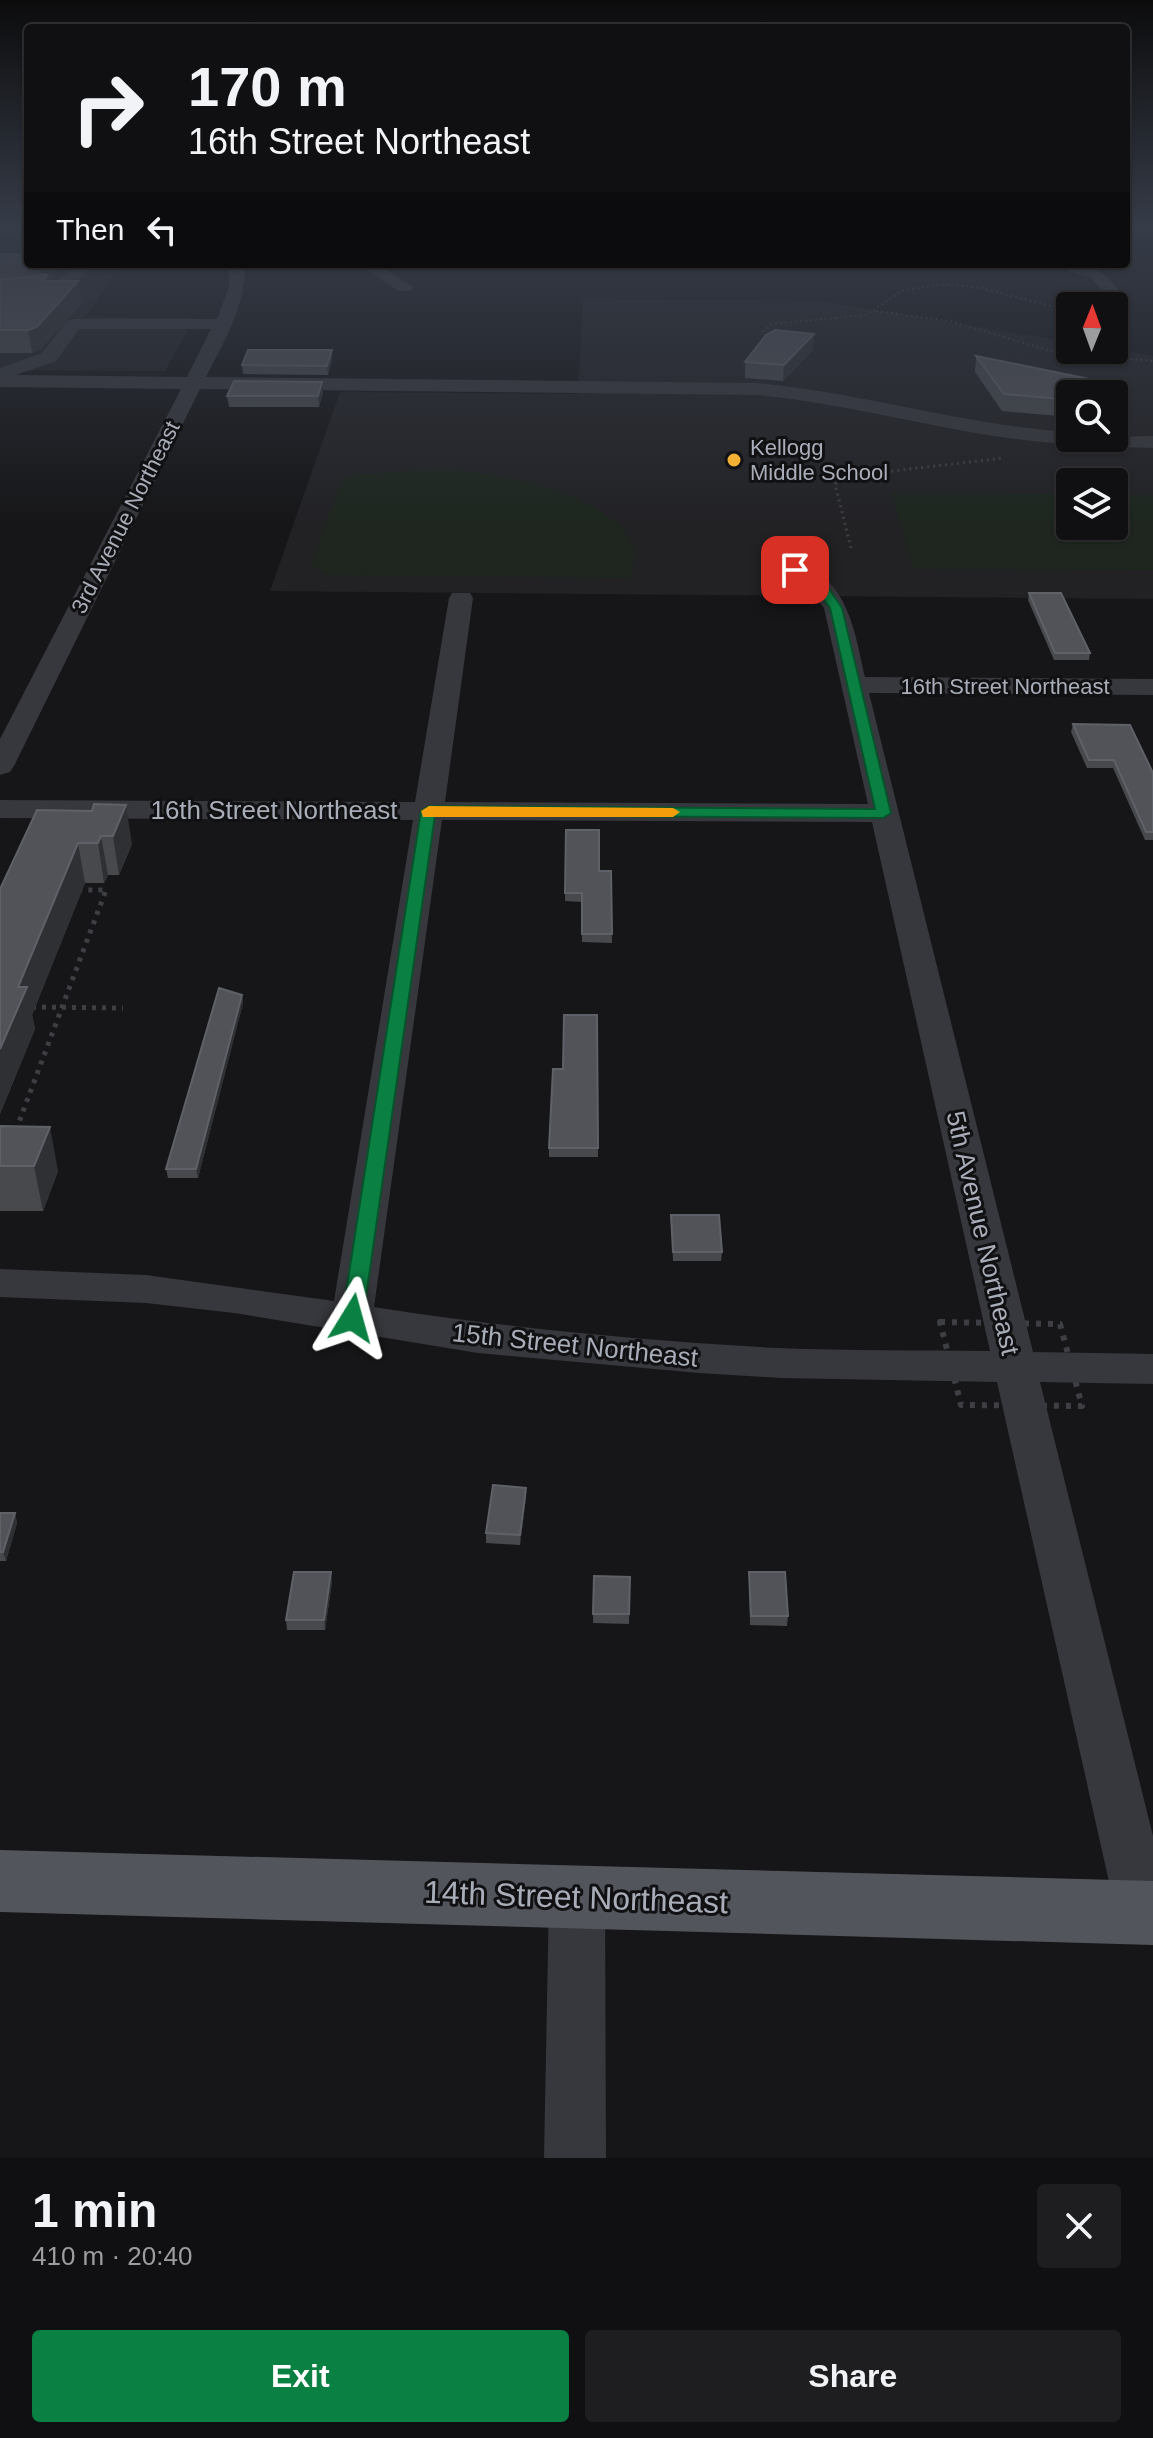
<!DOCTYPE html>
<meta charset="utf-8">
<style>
body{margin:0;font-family:Helvetica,sans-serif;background:#1e1e20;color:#f1f3f6;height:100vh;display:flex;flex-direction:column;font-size:30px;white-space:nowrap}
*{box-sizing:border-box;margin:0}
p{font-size:26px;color:#9c9d9f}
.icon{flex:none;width:44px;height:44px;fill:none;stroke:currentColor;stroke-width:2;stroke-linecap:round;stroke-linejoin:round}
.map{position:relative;height:2158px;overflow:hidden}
.side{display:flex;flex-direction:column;background:#101012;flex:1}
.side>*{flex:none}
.banner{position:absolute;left:24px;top:24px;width:1106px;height:244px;border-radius:8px;box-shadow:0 2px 6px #0004,0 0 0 2px #303032;background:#101012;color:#f1f3f6;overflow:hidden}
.needle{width:52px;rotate:1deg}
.buttons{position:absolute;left:1056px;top:292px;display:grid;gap:16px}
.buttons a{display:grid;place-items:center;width:72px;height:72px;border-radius:8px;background:#101012;box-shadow:0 2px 6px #0004,0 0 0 2px #303032;font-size:40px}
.pin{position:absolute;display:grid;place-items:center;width:68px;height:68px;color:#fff;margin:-34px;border-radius:16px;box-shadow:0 4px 12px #0006}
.me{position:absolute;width:88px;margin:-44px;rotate:8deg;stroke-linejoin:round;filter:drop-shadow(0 0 6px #0008)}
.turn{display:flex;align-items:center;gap:28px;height:168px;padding:0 32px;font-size:36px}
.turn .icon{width:104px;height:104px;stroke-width:2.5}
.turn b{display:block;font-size:56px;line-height:68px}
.then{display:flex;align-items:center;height:76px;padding:0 32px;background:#0003;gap:16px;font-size:30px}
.round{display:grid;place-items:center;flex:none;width:84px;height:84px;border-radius:8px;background:#1e1e20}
.summary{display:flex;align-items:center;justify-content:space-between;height:136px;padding:0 32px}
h1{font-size:48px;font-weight:700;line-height:60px}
.action{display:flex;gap:16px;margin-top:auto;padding:16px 32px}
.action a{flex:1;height:92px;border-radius:8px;background:#0b8043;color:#fff;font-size:32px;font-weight:700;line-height:92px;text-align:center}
.action a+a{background:#1e1e20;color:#f1f3f6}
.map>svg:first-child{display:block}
.built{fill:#222225;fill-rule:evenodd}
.green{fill:#1e261f}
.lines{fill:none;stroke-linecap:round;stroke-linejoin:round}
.path-far3{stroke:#3d3f44;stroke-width:2;stroke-dasharray:2 3;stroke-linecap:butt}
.path-far2{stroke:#3d3f44;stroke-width:3;stroke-dasharray:2 4;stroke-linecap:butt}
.path-far1{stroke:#3d3f44;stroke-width:5;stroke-dasharray:4 6;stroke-linecap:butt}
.path{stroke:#3d3f44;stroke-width:6;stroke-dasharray:5 7;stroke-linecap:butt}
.minor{fill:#37383d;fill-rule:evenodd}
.major{fill:#53555c;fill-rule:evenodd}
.wall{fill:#47494d}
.shaded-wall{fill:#2f3033}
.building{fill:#525359;stroke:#5f6168;stroke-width:2}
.route{fill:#0b8043;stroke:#07532c;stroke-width:2}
.slow{fill:#f59e0b}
.poi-dot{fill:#f2b134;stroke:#111113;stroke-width:3}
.labels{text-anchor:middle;stroke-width:6;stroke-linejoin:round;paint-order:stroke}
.far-poi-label{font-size:22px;fill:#a8adb8;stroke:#111113;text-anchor:start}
.far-street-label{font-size:22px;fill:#a8adb8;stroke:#111113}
.street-label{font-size:26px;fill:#a8adb8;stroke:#111113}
.near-street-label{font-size:32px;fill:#a8adb8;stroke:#111113}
</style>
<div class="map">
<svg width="1153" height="2158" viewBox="0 0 1153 2158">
<rect width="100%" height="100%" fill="#161618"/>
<path class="built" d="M27,235L28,264H121L85,317L195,318L165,371L0,370V246Z
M583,299L819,301L1070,342V350L1114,349L1153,356V599L270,591L340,392L578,394ZM1070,394H1114V438H1070ZM1070,482H1114V526H1070Z"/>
<path class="green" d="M440,468C502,475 571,483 620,526C627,532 631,543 636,552L630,578L326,575L311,565L343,476Z
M891,493L1070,494V526H1114V494L1153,495V570L914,569Z"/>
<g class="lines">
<path class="path-far3" d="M876,311L950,321L1054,352L1153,361
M763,332L772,324L866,315L903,290L945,284L981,288L1070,311"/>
<path class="path-far2" d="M851,548L835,484L841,477L1004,458"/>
<path class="path-far1" d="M32,1007L123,1008
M16,1130L106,890H77"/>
<path class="path" d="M940,1322L1060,1324L1082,1406L961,1405Z"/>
<path class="minor" d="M0,224H28V234L0,233Z
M1126,225H1153V235H1126Z
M77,264H94C70,295 37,299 0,298V288C30,289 56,287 77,264Z
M229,264H245C246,306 224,341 206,377L757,383C863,393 964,425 1070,432V438L1153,436V448C1093,447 1034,443 975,433C902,420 831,402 757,395L200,389L14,766L10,772L0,775V739L181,389L0,387V368L42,353L68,320L74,319H217L229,287ZM79,329H211L187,377L16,375L56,361Z
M358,264H378L413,287L411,291H399Z
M1050,264C1085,264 1100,264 1121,293L1113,306H1101L1098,302L1104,293L1091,277L1052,267Z
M795,563C848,576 855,633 865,677L1153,679V695L869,693L1033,1352L1153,1354V1384L1040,1382L1153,1836V1935L1144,1939L1124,1931L1116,1913L997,1382L781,1378L699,1373L478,1353L234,1313L146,1303L0,1297V1269L146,1275L334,1301L413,820L0,818V800L415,802L449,598L452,593H470L473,598L445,802L868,804L824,608L815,597L783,570L787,565ZM442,820L872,822L990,1351C920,1350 849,1351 778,1348C643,1341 508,1328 374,1307Z
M577,1873L597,1880L605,1898L606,2158H544L549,1898L557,1880Z"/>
<path class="major" d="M0,224H24L0,236Z
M0,1850L1153,1881V1945L0,1912Z"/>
</g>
<path class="wall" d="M0,254L28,255V264H53L55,277L49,280L82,303L40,350L32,353H0Z
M332,350V359L328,375L243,374L242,365Z
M813,350L783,381L745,378V362Z
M976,356L1119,385L1114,417V394H1070V417L1002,411L975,372Z
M323,393L319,407H229L227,396Z
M1029,593L1090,653L1089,660H1054L1028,600Z
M1073,724L1153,773V840H1145L1113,768H1087L1071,732Z
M92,811L132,844L119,875H108L104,883H85L32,1015L35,1029L0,1114V889Z
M566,830L599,871H611L612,943L582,942V902L565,901Z
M242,995L243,1003L198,1178H168L166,1169Z
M597,1015L598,1157H549V1148L563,1069Z
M0,1126L58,1171L43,1211H0Z
M671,1215L722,1252L721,1261H673Z
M526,1497L520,1545L486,1543V1533Z
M0,1513H15L17,1523L6,1561H0Z
M749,1572L788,1616L787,1626L750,1625Z
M594,1576L630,1577L629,1624L593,1623Z
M332,1582L325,1630H287L286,1620Z"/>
<path class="shaded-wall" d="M40,264H53L55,277L49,280L46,303Z
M78,281L82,303L40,350L32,353L28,330Z
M814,334L813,350L783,381L784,365Z
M332,350V359L328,375L327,366Z
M322,382L323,393L319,407L318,396Z
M126,805L132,844L119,875L113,836Z
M101,836L108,875L104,883L98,843Z
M78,843L85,883L32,1015L35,1029L0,1114V1049L18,987Z
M242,995L243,1003L198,1178L196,1169Z
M50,1127L58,1171L43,1211L34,1166Z
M526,1488V1497L520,1545V1535Z
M15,1513L17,1523L6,1561L3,1552Z
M331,1572L332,1582L325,1630L324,1620Z"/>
<path class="building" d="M0,254L28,255V262L0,263Z
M48,274L43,281H78L37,327L28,330H0V279H10Z
M775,330L814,334L784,365L745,362L766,335Z
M248,350H332L327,366L242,365Z
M976,356L1119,385L1116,404H1114V394H1070V400L1004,394Z
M234,381L322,382L318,396H227Z
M1029,593H1061L1090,653H1055Z
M1073,724L1130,725L1153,773V832H1146L1114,760H1089Z
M94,804L126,805L113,836H101L98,843H78L18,987H27L0,1049V889L37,810L92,811Z
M566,830H599V871H611L612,934H582V893H565Z
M219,988L242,995L196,1169H166Z
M564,1015H597L598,1148H549L553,1069H563Z
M0,1126L50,1127L34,1166H0Z
M671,1215H719L722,1252H673Z
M493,1485L526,1488L520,1535L486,1533Z
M0,1513H15L3,1552H0Z
M294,1572H331L324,1620H286Z
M749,1572H785L788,1616H751Z
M594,1576L630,1577L629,1614H593Z"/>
<linearGradient id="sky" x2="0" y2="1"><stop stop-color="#0c0c0d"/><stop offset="0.43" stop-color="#363c48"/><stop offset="1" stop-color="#363c48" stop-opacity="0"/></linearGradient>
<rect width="1153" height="527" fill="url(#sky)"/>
<path class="route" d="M795,567L829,589L842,608L891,813L883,818L435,815L363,1318L360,1324H345L342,1318L421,811L429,806L875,809L830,608L820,594L791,573L789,570Z"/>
<path class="slow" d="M429,806L673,808L680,812L673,817H423L421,811Z"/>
<circle class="poi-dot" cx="734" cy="460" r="8"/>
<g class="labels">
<g class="far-poi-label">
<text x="750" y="455">Kellogg<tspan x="750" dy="25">Middle School</tspan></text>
</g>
<g class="far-street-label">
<text transform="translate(125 517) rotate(-63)" y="8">3rd Avenue Northeast</text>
<text x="1005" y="694">16th Street Northeast</text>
</g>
<g class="street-label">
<text x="274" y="819">16th Street Northeast</text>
<text transform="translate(983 1233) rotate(77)" y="9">5th Avenue Northeast</text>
<text transform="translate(575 1345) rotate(6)" y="9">15th Street Northeast</text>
</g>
<g class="near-street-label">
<text transform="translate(576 1897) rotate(2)" y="11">14th Street Northeast</text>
</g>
</g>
</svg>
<div class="buttons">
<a><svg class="needle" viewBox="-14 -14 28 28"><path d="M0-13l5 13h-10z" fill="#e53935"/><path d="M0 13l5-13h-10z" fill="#9c9d9f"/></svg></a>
<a><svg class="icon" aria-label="search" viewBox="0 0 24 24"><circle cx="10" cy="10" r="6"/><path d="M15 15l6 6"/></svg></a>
<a><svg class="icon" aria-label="layers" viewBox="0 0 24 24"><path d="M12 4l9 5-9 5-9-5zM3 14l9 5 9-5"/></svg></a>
</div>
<div class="pin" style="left:795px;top:570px;background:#d93025"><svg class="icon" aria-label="arrive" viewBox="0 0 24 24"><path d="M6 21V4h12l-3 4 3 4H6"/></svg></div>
<svg class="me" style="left:352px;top:1318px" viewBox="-20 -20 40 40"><path d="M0-17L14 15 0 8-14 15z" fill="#0b8043" stroke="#fff" stroke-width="4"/></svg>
<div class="banner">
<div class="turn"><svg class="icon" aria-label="right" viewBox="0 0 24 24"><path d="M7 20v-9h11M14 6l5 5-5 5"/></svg><div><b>170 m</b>16th Street Northeast</div></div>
<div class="then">Then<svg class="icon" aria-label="left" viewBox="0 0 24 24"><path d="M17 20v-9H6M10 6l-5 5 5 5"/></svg></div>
</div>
</div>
<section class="side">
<div class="summary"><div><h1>1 min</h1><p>410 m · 20:40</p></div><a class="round"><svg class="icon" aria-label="close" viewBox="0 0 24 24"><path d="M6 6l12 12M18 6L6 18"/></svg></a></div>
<div class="action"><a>Exit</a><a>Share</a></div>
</section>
